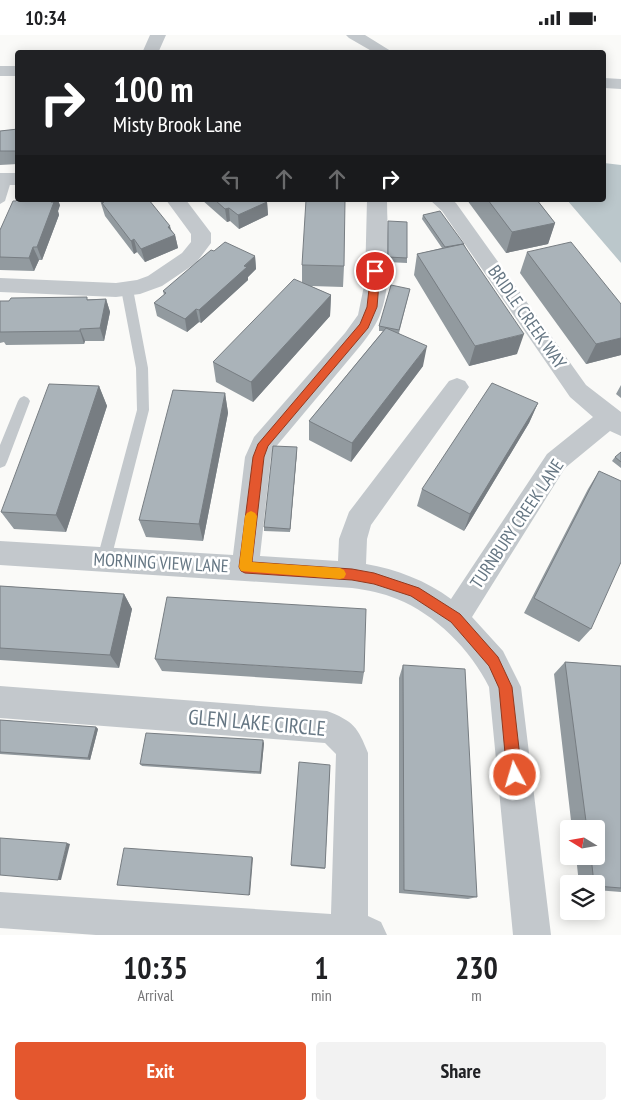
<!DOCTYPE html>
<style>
body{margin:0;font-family:"PT Sans Narrow",sans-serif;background:#f2f2f2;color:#202124;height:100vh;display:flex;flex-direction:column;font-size:19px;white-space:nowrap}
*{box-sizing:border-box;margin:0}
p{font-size:16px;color:#757577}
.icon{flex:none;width:28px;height:28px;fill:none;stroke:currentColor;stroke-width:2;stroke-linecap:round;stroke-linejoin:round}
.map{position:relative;height:900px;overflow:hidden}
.side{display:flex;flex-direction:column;background:#fff;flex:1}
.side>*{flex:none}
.guide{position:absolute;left:15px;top:15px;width:591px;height:152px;border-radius:5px;box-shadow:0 2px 12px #0003;background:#202124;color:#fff;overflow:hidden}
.needle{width:32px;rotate:281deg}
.controls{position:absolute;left:560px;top:785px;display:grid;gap:10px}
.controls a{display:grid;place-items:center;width:45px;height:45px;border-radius:5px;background:#fff;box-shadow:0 2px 12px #0003;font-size:25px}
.pin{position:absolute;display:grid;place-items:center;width:42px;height:42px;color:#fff;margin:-21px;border:2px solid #fff;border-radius:50%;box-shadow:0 1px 5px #0007}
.me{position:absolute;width:55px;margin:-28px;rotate:354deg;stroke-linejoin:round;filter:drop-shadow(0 0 4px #0008)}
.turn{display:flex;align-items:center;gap:18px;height:105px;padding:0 15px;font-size:22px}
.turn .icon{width:65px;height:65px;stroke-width:2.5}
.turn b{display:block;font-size:35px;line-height:42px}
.lanes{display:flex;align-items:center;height:48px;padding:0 15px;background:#0003;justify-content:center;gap:25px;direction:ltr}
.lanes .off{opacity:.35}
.eta{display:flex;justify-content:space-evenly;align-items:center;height:85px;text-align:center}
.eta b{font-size:30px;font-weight:600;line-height:35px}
.button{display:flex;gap:10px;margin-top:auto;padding:10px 15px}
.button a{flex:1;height:58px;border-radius:5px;background:#e4572e;color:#fff;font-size:20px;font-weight:600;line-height:58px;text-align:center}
.button a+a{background:#f2f2f2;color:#202124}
.status{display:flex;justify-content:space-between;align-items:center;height:35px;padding:0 25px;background:#fff;direction:ltr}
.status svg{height:14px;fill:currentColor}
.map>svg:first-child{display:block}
.water{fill:#bbc7cb}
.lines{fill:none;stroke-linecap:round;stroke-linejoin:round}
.service{fill:#c3c8cc;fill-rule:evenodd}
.minor{fill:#c3c8cc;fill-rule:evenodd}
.wall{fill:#929a9f}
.shaded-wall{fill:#777d82}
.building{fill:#aab3b9;stroke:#777d82}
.route{fill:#e4572e;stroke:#94391e}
.slow{fill:#f59e0b}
.labels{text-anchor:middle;stroke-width:5;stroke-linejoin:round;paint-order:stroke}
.street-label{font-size:18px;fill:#657683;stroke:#fff}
.near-street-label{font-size:21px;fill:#657683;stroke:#fff}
</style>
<div class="status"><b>10:34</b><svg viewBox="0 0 49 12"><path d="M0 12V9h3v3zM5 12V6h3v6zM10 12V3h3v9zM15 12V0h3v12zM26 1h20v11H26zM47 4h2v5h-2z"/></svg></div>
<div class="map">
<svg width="621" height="900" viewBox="0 0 621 900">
<rect width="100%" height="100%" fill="#fafaf8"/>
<path class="water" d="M604,128L621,130V228L567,165H604Z"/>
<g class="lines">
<path class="service" d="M7,140L12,143L5,166L0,169V150L4,141Z
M127,250L133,254L148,333L149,375L111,524L109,529L104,531L99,529L97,524L137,375L136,333L121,254Z
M24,361L28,363L30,366L7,427L5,431L0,433V410L18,366L20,363Z"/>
<path class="minor" d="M150,0H166L158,18H142Z
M346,0H365L394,18H375L349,3Z
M0,31H18V41H0Z
M604,43L621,44V54L604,53Z
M0,138H18V150H0Z
M166,165H186L211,198V208L196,228L162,251L140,259L116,262L0,257V243L116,248L137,245L148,241L182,218L191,207V199Z
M367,165H387C387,200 393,243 381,277C377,289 369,300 361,310L274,414L271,422L260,521L338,526L339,504L349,477L449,346L457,343L465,346L469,352L465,358L371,490L367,504L366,529C396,534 427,546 451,564L547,419L593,382L570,362L442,176L430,165H452L456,168L586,350L621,377V401L610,396L565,433L472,582L503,616L521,652L551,900H513L489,652C471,615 435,579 397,564C383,558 367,555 352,553L0,530V506L233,520L245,422L254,402L345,298L358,280L365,246Z
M0,651L327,676C353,686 358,692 368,718V881L381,887L387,900H96L0,893V857L331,879L336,719L325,708L0,683Z"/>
</g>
<path class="wall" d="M18,94V129L0,130V96Z
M100,165H149L175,200L178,213L145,227L137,217L134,219L105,181Z
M202,165H265L267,167L268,180L239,194L230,186L227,187Z
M467,165H537L555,188L548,209L506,218Z
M16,166L60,170L58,176L59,180L42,225H39L34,236L0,235V195Z
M423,180L464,209L517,319L469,331L414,240L417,219L442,213L422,184Z
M388,186L407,223V228L387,227Z
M214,216L255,221L256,234L248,242V245L201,288L199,287L187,297L157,281L154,268L164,260L163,256Z
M527,217L621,269V320L586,329L520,238Z
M302,230L344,231L343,252L311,251L331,260L330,281L253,367L216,347L213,327L302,248Z
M409,258L399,298L423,331L351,427L309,405V386L383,296H379V291Z
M106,264L110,277L104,306H85L84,309L6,310L4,307L0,308V266Z
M621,350V363L616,359Z
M99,351L107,371L66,497L14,494L1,477Z
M225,358L228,378L203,506L146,502L139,485Z
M538,368L529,388L464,496L417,471L422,454Z
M297,416L290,497L264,496V492Z
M621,417V433L612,426L615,422Z
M599,436L591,594L579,607L524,578L588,454Z
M0,551L124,559L132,574L119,633L0,625Z
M155,624L364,637L362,649L162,636Z
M565,627L621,631V857L596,855V849H579L576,821H596V794H572L554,639Z
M403,630L477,862L468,864L399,858V643Z
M0,685L96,692L98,694L90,725L0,719Z
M264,708L261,739L142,731L140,729Z
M330,730L325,834L291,831V830Z"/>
<path class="shaded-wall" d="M52,165H58L60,170L58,176L59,180L42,225L37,212Z
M267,167L268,180L239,194L238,180Z
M229,173L230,186L227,187L225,174Z
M555,188L548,209L506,218L512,197Z
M170,191L173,201L175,200L178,213L145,227L141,214L168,192Z
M134,204L137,217L134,219L131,206Z
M33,212L39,225L34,236L29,223Z
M255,221L256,234L248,242V245L201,288L199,275Z
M331,260L330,281L253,367L251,347Z
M106,264L110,277L104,306L100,293Z
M196,274L199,287L187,297L185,284Z
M80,294L85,306L84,309L80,296Z
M524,299L517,319L469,331L475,311Z
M621,303V320L586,329L596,309Z
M427,311L423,331L351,427L352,408Z
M99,351L107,371L66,497L56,480Z
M225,358L228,378L203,506L199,489Z
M538,368L529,388L464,496L470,479Z
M297,412V416L290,497V494Z
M124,559L132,574L119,633L110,620Z
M96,692L98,694L90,725L88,723Z
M263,705L264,708L261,739L260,737Z
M67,808L70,809L61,845H58Z
M252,822L253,823L250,860H249Z"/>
<path class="building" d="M18,94V116H0V96Z
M18,162V165H52L51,167H54L37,212H33L29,223L0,222V195L13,166H16Z
M103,165H149L170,191L168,192L175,200L141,214L134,204L131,206L102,168L104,167Z
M215,165H265L267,167L238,180L229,173L225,174Z
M306,165H345L344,231L302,230Z
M488,165H537L555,188L512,197Z
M440,176L464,209H463L445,212L423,180Z
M388,186L407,187V223L388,222Z
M225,207L255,221L244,231L247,232L199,275L196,274L185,284L154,268L166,258L163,256L211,215L214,216Z
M571,207L621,269V303L596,309L527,217Z
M463,209L524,299L475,311L417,219Z
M294,244L331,260L251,347L213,327Z
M391,250L410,254L399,295L379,291Z
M87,262V265L106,264L100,293L80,294V296L0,297V266H9L11,263Z
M386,293L427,311L352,408L309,386Z
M492,348L538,368L470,479L422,454Z
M49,349L99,351L56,480L1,477Z
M173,355L225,358L199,489L139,485Z
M273,411L297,412L290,494L264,492Z
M621,417V427L615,422Z
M599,436L621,446V527L591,594L534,563Z
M0,551L124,559L110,620L0,613Z
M167,562L366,574L364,637L155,624Z
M565,627L621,631V853L596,851V849H594L591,821H596V794H587Z
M403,630L465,634L477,862L404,855Z
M0,685L96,692L88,723L0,717Z
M146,698L263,705L260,737L140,729Z
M299,727L330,730L325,833L291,830Z
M0,803L67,808L58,845L0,840Z
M124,813L252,822L249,860L117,850Z"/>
<path class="route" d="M375,233L380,236L377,272L368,293L268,411L264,422L252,527L352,534L374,538L419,553L460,579L498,622L512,652L522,740L520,745L515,747L510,745L507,740L499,653L489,631L451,587L411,561L374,549L352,545L245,538L241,536L239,532L253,422L258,409L360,289L367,272L371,236Z"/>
<path class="slow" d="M251,476L255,478L257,481L252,527L340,533L344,535L346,539L344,543L340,544L241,536L239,532L245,481L247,478Z"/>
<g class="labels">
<g class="street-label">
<text transform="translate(527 282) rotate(55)" y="6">BRIDLE CREEK WAY</text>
<text transform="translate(517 489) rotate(-56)" y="6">TURNBURY CREEK LANE</text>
<text transform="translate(161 528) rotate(3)" y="6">MORNING VIEW LANE</text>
</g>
<g class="near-street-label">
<text transform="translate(257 688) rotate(5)" y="7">GLEN LAKE CIRCLE</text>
</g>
</g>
</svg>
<div class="controls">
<a><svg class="needle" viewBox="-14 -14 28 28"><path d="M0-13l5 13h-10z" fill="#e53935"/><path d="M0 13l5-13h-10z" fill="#757577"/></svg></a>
<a><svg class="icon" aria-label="layers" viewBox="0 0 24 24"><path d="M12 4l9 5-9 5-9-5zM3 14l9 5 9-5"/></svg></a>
</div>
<div class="pin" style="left:375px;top:236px;background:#d93025"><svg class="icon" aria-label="arrive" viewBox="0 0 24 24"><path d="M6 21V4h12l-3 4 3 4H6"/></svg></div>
<svg class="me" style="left:515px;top:740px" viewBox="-20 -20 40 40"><circle r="17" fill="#e4572e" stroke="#fff" stroke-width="3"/><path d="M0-11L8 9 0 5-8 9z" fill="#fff"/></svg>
<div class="guide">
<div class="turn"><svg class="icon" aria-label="right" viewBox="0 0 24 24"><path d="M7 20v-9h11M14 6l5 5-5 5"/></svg><div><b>100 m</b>Misty Brook Lane</div></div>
<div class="lanes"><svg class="icon off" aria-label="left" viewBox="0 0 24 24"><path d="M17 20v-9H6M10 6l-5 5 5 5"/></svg><svg class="icon off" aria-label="ahead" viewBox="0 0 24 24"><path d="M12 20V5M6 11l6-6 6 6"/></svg><svg class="icon off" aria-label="ahead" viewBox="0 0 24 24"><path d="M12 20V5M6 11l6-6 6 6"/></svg><svg class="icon" aria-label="right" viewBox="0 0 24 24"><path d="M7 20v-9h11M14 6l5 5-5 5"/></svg></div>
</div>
</div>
<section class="side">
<div class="eta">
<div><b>10:35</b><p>Arrival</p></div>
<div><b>1</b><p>min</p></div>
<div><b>230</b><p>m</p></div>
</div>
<div class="button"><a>Exit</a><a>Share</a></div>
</section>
